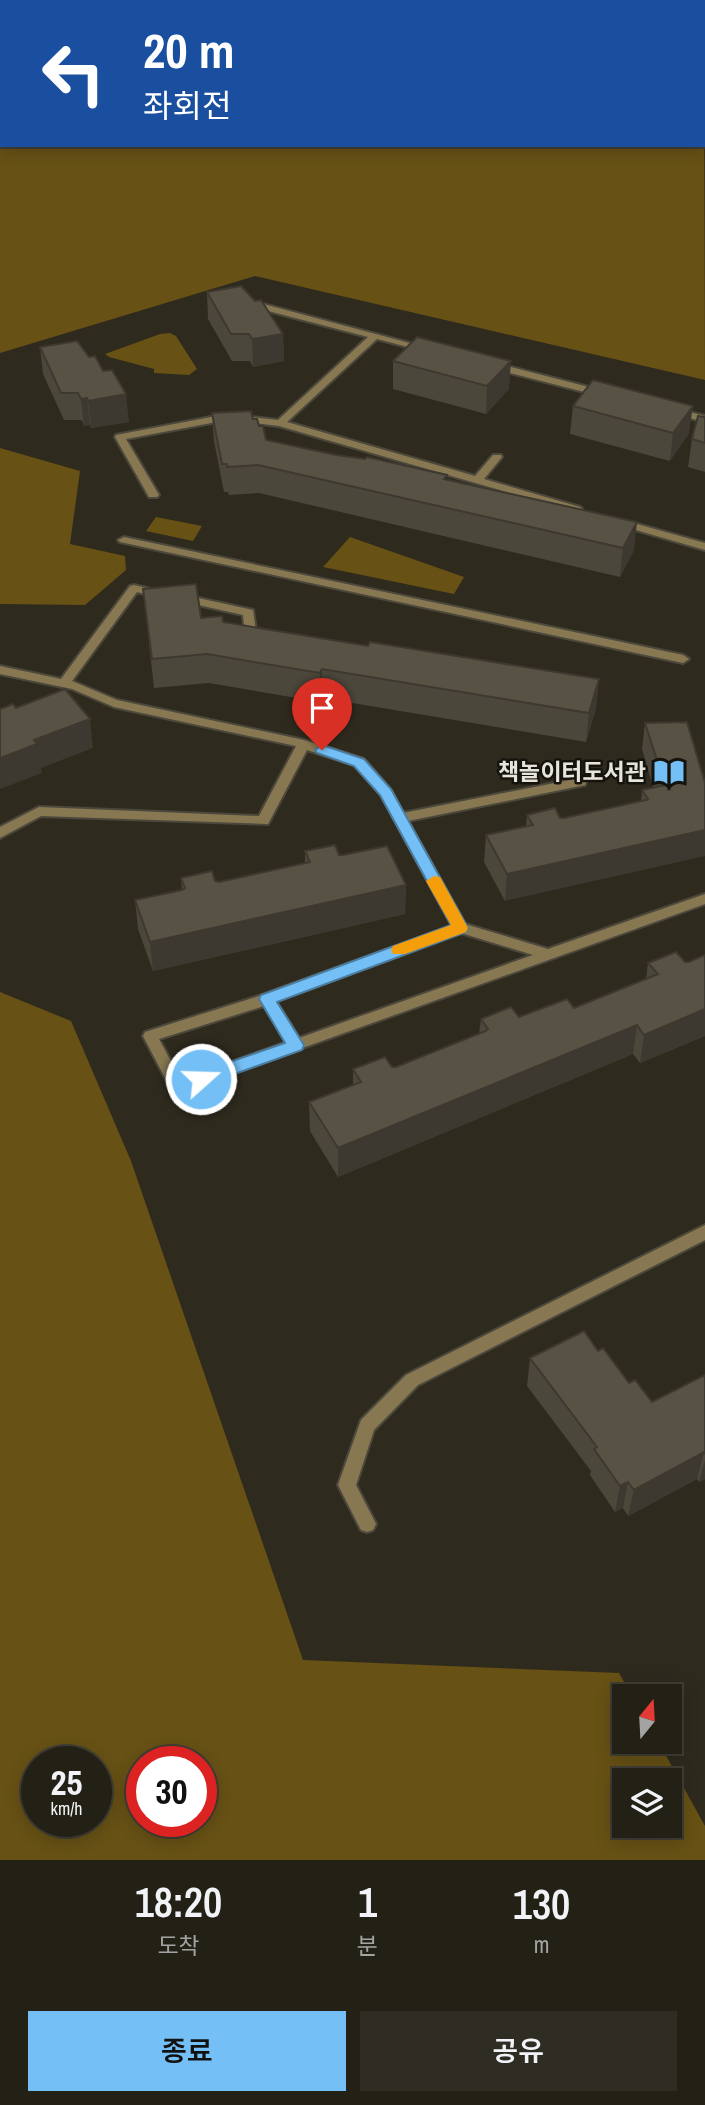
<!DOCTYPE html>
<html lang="ko">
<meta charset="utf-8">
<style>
body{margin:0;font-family:"Archivo Narrow","Noto Sans KR",sans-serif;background:#2f2d23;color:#f1f3f6;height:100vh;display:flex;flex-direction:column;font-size:26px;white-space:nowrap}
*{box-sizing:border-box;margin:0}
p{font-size:23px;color:#a3a3a1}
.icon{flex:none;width:38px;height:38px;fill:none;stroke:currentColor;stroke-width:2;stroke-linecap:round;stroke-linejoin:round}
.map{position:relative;height:1860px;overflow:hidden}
.side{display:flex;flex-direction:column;background:#232016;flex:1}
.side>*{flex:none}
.guide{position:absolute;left:0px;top:0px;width:705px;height:147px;box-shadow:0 4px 18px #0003,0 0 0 2px #403e35;background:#1a4fa0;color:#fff;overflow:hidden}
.needle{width:46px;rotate:18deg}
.controls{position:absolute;left:612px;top:1684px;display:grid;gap:14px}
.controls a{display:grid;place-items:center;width:70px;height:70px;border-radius:0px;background:#232016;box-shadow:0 4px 18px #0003,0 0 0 2px #403e35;font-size:35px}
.speed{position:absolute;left:21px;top:1746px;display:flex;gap:14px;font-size:35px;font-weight:700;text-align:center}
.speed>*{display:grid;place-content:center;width:91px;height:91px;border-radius:50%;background:#232016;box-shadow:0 4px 18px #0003,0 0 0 2px #403e35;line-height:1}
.speed small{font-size:18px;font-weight:400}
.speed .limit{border:10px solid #d22;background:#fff;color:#111}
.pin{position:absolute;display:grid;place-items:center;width:60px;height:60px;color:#fff;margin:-72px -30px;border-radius:50% 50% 50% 0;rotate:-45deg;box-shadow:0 0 7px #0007}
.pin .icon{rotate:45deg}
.me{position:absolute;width:77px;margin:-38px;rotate:70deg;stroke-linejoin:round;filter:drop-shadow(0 0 5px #0008)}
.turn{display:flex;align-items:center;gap:24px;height:147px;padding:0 28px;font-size:32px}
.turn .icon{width:91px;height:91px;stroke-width:2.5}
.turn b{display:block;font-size:49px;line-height:60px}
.eta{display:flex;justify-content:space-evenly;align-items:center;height:119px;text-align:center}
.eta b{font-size:42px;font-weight:600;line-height:49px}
.primary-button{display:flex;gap:14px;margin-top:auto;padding:14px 28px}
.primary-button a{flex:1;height:80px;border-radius:0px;background:#74c0f6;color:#111;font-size:28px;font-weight:600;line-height:80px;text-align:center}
.primary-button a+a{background:#2f2d23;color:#f1f3f6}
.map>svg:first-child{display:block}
.green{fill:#675115;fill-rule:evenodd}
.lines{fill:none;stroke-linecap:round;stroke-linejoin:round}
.pedestrian-casing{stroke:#4c483c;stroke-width:4}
.minor-casing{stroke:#4c483c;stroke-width:4}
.pedestrian{fill:#887852;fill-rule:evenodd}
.minor{fill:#887852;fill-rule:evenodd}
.wall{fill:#4c473b}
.shaded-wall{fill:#3e3930}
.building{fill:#585245;stroke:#3e3930;stroke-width:2}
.route{fill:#74c0f6;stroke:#4b7da0;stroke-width:2}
.slow{fill:#f59e0b}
.labels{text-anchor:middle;stroke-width:5;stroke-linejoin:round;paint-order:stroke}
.poi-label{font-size:23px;font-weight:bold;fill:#e7e4dc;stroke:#15130e;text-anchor:end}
</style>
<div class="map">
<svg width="705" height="1860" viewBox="0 0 705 1860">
<rect width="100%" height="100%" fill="#2f2a1e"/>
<path class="green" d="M0,0L613,2H2V145H704V51L705,380L255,276L0,353Z
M170,333L176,336L197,369L189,375L154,373V369L109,357L105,354L160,334Z
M0,448L80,471L70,544L125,556L126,570L85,605L0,604Z
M156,517L202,526L193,541L146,531Z
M350,537L464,577L454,594L323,567Z
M0,992L71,1021L131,1161L303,1660L619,1673L632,1696H625V1741H658L705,1826V1860H0ZM37,1762H96V1822H37ZM201,1762V1822H142V1762ZM625,1780H670V1825H625Z"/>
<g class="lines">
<g class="pedestrian-casing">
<path id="pedestrian" d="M124,537L683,655L689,659L683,663L120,542L118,540Z"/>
</g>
<g class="minor-casing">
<path id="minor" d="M248,300L432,349L427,352L377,339L287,422L475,476L493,455H501L502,457L484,479L580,507L582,509L576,512L572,511L279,426L227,420L126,439L159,495L157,497H149L115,437L116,435L227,414L278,420L368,337L245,305L243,303Z
M491,362L608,392L609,394L604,397L487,367V363Z
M674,408L705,416V422L670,413L669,411Z
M619,519L705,543V550L615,524L613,522Z
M134,585L164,592L166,594L160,598L137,592L72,681L117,700L304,740L364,759L391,790L403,813L580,778L585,779L586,782L585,785L580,786L408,821L465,924L548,949L705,894V904L182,1091H172L143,1036L145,1032L262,995L452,926L381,795L354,765L307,750L268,824L41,816L0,838V827L39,807L259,816L296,746L114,707L72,689L0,674V666L61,679L130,586ZM461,933L533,955L299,1038L276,1001ZM264,1006L287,1042L181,1080L159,1039Z
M180,594L253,610L257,638L251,642L245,638L243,615L176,600L174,598Z
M705,1225V1240L418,1385L374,1430L356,1485L376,1524L373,1530L367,1532L361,1530L338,1485L361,1420L406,1375Z"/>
</g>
<use href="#pedestrian" class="pedestrian"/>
<use href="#minor" class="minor"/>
</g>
<path class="wall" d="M207,292L283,334L284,361L253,367L250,361H232L208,319Z
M40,347L89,357L129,422L91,428L90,425L84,426L82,420H64L43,374Z
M393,361L509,389L486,414L393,389Z
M573,406L689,433L670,461L570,434Z
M212,413L253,419L259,426L266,440L447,480L634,550L620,577L259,493L229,495L228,492H224L214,441Z
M705,417V472L688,467L692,439Z
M143,589L201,618L223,622L368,646L599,679L596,708L586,742L322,698L320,702L209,683L154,688Z
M645,723L705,783L505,901L484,862L486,835L526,827L527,815L564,818L641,802L642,790L653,787L642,749Z
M305,851L339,855L406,885L405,914L153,971L138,929L135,900L182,890L181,878L219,882L305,863Z
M705,955V1036L640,1063L633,1054L338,1177L310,1131L309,1102L353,1085V1069L396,1067L479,1034L481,1019L519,1017L574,1008L646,979L648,963L689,962Z
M598,1351L629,1383L652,1402L705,1375V1479L699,1482L697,1479L628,1516L623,1508L615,1512L590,1475L591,1471L527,1386L530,1358Z"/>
<path class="shaded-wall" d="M283,334L284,361L253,367L252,339Z
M511,361L509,389L486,414L487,386Z
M126,394L129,422L91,428L88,401Z
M87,398L90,425L84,426L81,399Z
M693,406L689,433L670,461L673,433Z
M637,522L634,550L620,577L623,548Z
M322,669V698L320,702V673Z
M599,679L596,708L586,742L589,713Z
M90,719L93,748L41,768L42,773L0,789V758L34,740Z
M705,830V856L505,901L507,874Z
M406,885L405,914L153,971L150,942Z
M705,1009V1036L640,1063L644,1035Z
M637,1025L633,1054L338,1177V1148Z
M704,1452L697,1479L628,1516L634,1490Z
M705,1460V1479L699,1482Z
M628,1482L623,1508L615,1512L620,1486Z"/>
<path class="building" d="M241,286L255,301L261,300L283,334L252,339L249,334H231L207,292Z
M417,337L511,361L487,386L393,361Z
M77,341L89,357L95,356L103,371L112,370L126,394L88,401L87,398L81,399L78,393H61L40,347Z
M593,380L693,406L673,433L573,406Z
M251,411L253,419H257L259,426H263L266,440L336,455L365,459L367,457L447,475L444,479L637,522L623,548L258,465L227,467V464H222L212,413Z
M698,416L705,417V443L692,439Z
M196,584L201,618L222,616L223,622L368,646L370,642L599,679L589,713L322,669L320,673L207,654L152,659L143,589Z
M65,689L90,719L34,740L37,744L0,758V709L13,704L16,708Z
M687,722L705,783V830L507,874L486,835L533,825L527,815L555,808L560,818H564L646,800L648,799L642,790L665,785L645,723Z
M335,845L339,855H343L387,846L406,885L150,942L135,900L182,890L185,888L181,878L212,871L215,881L219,882L310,862L305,851Z
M676,952L685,962H689L705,955V1009L644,1035L637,1025L338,1148L309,1102L361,1082L353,1069L385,1057L392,1067H396L486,1031L488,1029L481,1019L511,1007L519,1017L567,999L574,1008L658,974L648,963Z
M584,1331L598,1351L603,1348L629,1383L635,1380L652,1402L705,1375V1454L704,1452L634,1490L628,1482L620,1486L594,1449L597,1447L530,1358Z"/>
<path class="route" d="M322,745L364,759L391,789L468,928L466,932L277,1002L304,1045L302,1050L201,1086L195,1084L192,1079L195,1074L285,1043L259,999L261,995L451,925L380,795L354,766L317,753L315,750Z"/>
<path class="slow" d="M434,876L440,877L468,928L466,932L405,954H393L391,950L393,946L451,925L426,881Z"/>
<defs>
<g id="library-bare" transform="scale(2.415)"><path d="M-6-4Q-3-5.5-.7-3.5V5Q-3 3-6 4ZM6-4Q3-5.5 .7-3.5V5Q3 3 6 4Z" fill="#74c0f6" stroke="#15130e" stroke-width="2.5" paint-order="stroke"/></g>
</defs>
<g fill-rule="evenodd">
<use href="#library-bare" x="669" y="772"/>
</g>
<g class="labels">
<g class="poi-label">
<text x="646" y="780">책놀이터도서관</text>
</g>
</g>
</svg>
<div class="controls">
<a><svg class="needle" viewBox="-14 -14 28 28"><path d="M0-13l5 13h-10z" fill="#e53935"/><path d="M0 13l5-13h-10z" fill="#a3a3a1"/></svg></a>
<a><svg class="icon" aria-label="layers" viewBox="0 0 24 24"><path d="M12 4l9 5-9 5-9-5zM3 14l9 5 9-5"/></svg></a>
</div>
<div class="speed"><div>25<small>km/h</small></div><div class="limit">30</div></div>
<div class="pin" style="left:322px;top:750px;background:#d93025"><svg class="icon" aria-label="arrive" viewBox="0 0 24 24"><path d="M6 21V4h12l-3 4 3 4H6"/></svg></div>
<svg class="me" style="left:201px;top:1079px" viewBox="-20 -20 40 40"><circle r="17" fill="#74c0f6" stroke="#fff" stroke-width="3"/><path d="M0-11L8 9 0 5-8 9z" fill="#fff"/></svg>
<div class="guide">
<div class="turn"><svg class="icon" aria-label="left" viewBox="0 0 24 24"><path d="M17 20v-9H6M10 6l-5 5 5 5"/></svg><div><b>20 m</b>좌회전</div></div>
</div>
</div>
<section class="side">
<div class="eta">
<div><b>18:20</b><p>도착</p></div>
<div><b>1</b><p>분</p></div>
<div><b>130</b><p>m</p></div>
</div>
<div class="primary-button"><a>종료</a><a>공유</a></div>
</section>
